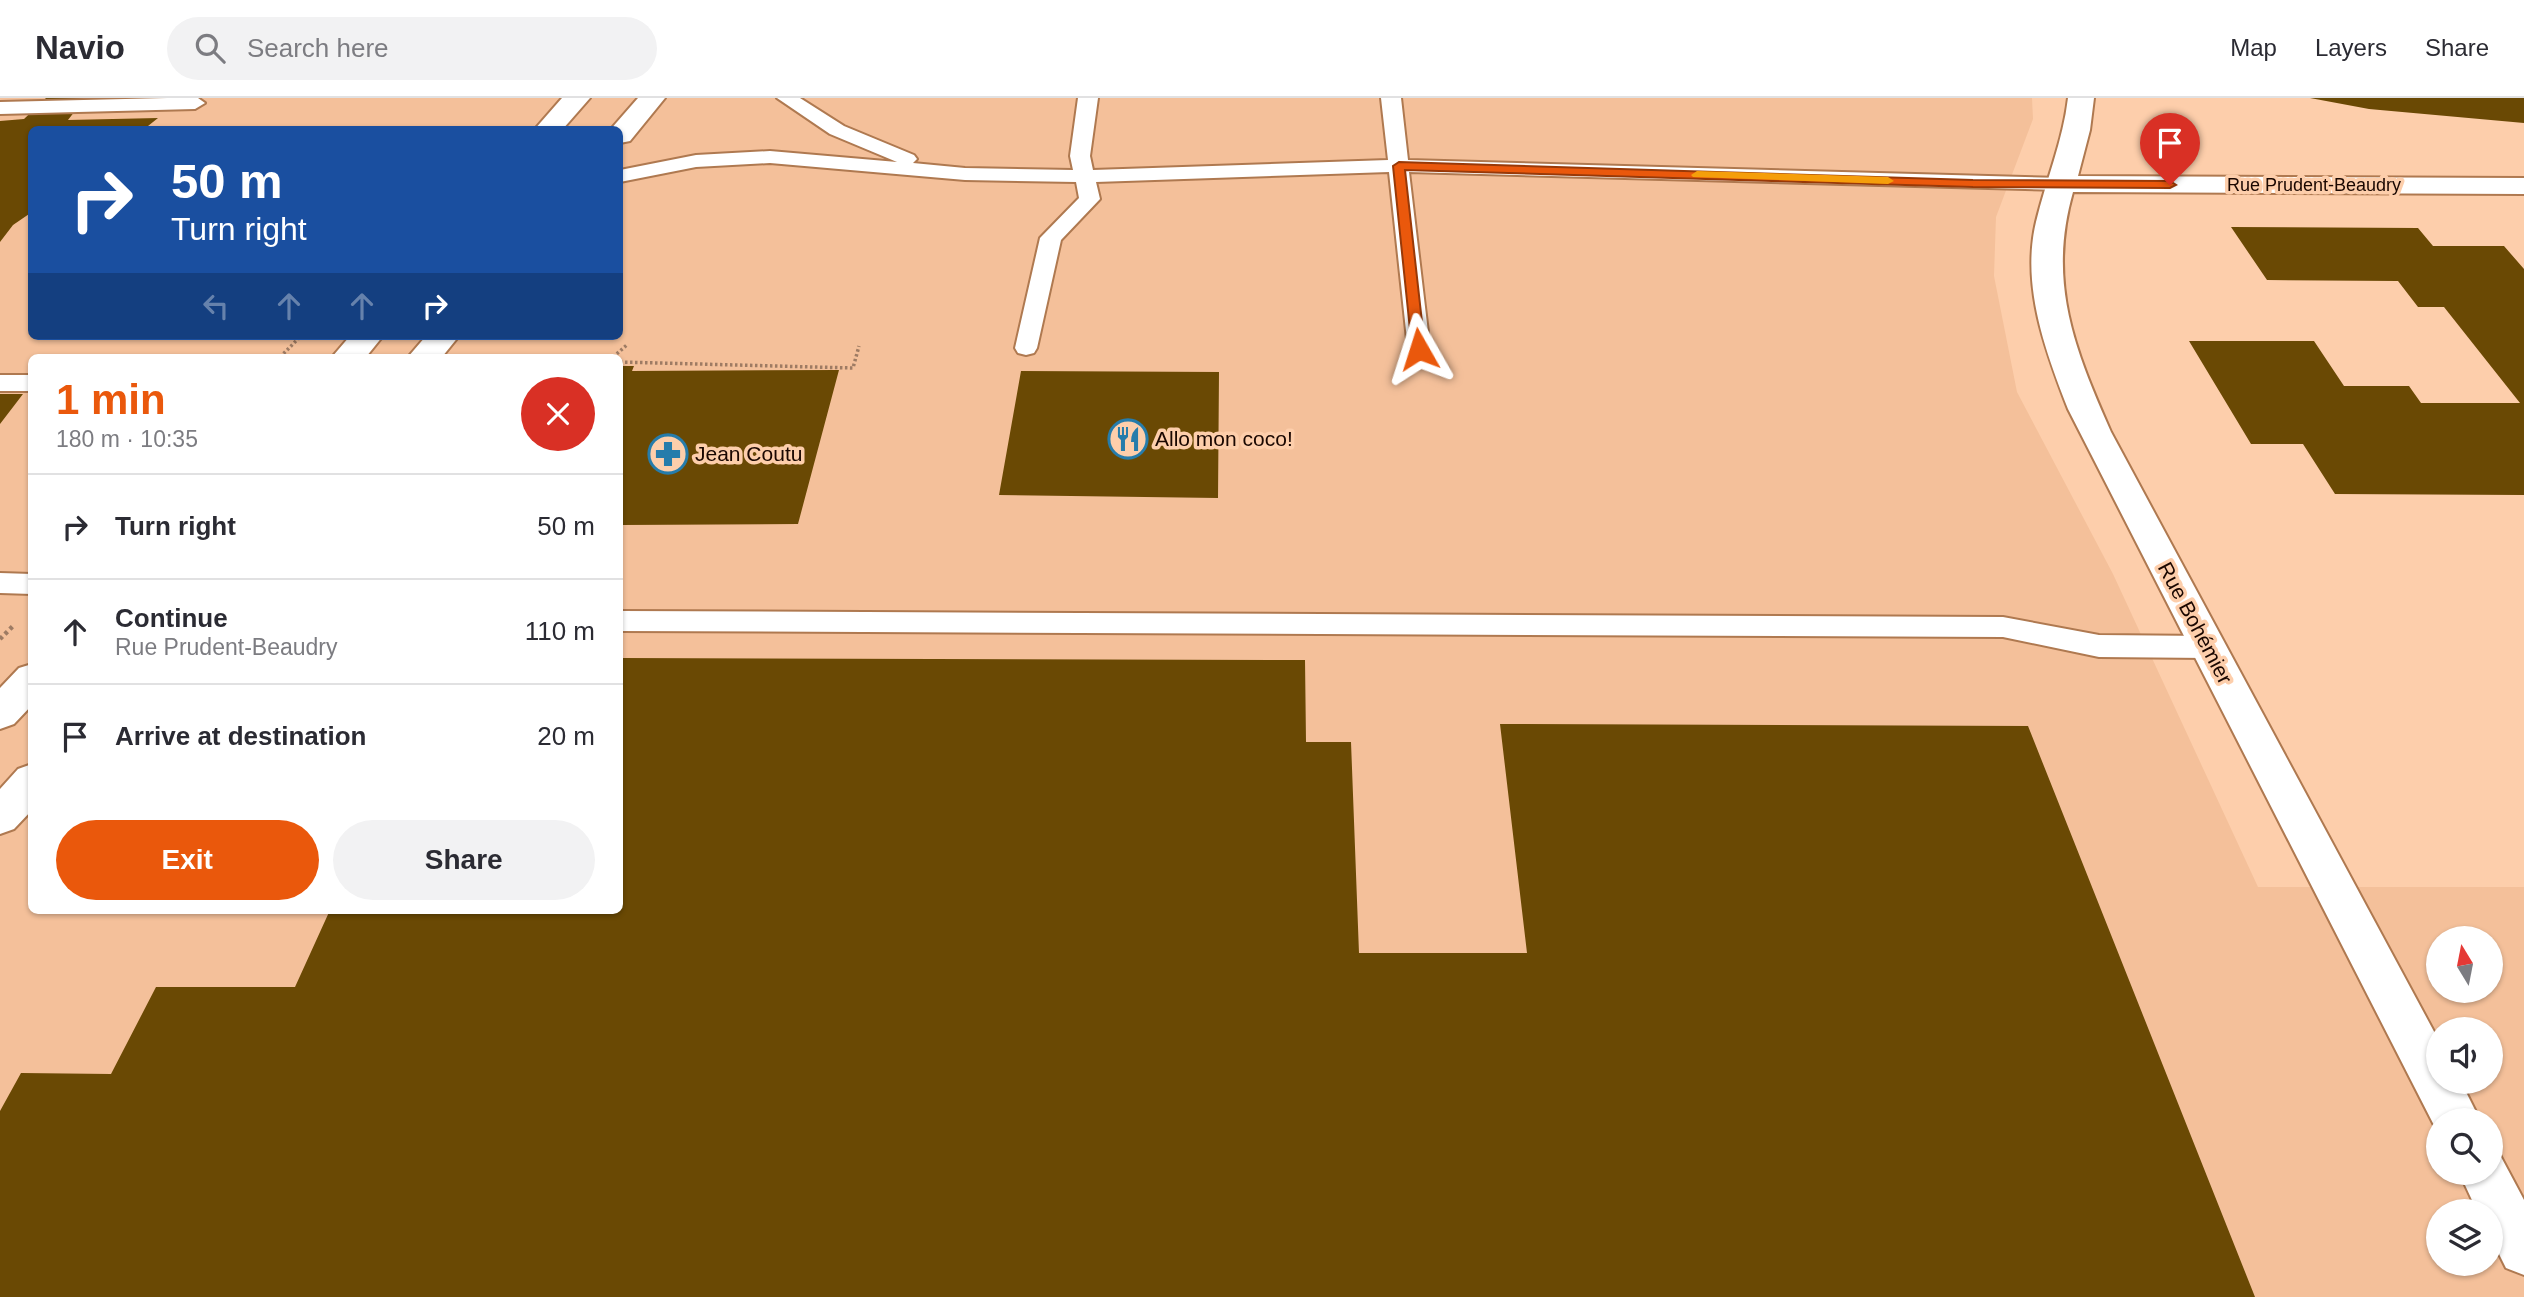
<!DOCTYPE html>
<meta charset="utf-8">
<style>
body{margin:0;font-family:Arial,sans-serif;background:#f2f2f3;color:#2b2b33;height:100vh;display:flex;flex-direction:column;font-size:26px;white-space:nowrap}
*{box-sizing:border-box;margin:0}
p{font-size:23px;color:#7c7c81}
.icon{flex:none;width:38px;height:38px;fill:none;stroke:currentColor;stroke-width:2;stroke-linecap:round;stroke-linejoin:round}
.map{position:relative;flex:1;overflow:hidden}
.sheet{position:absolute;left:28px;top:256px;width:595px;height:560px;display:flex;flex-direction:column;background:#fff;border-radius:10px;box-shadow:0 2px 5px #0004}
.sheet>*{flex:none}
.top-card{position:absolute;left:28px;top:28px;width:595px;height:214px;border-radius:10px;box-shadow:0 2px 5px #0004;background:#1a4fa0;color:#fff;overflow:hidden}
.needle{width:46px;rotate:350deg}
.tools{position:absolute;left:2426px;top:828px;display:grid;gap:14px}
.tools a{display:grid;place-items:center;width:77px;height:77px;border-radius:50%;background:#fff;box-shadow:0 2px 5px #0004;font-size:35px}
.pin{position:absolute;display:grid;place-items:center;width:60px;height:60px;color:#fff;margin:-72px -30px;border-radius:50% 50% 50% 0;rotate:-45deg;box-shadow:0 0 7px #0007}
.pin .icon{rotate:45deg}
.me{position:absolute;width:77px;margin:-38px;rotate:354deg;stroke-linejoin:round;filter:drop-shadow(0 0 5px #0008)}
.turn{display:flex;align-items:center;gap:24px;height:147px;padding:0 28px;font-size:32px}
.turn .icon{width:91px;height:91px;stroke-width:2.5}
.turn b{display:block;font-size:49px;line-height:60px}
.lanes{display:flex;align-items:center;height:66px;padding:0 28px;background:#0003;justify-content:center;gap:35px;direction:ltr}
.lanes .off{opacity:.35}
.round{display:grid;place-items:center;flex:none;width:74px;height:74px;border-radius:37px;background:#f2f2f3}
.headline{display:flex;align-items:center;justify-content:space-between;height:119px;padding:0 28px}
h1{font-size:42px;font-weight:600;line-height:52px;color:#ea580c}
.cta{display:flex;gap:14px;margin-top:auto;padding:14px 28px}
.cta a{flex:1;height:80px;border-radius:42px;background:#ea580c;color:#fff;font-size:28px;font-weight:600;line-height:80px;text-align:center}
.cta a+a{background:#f2f2f3;color:#2b2b33}
ul{padding:0;list-style:none}
li{display:flex;align-items:center;gap:21px;height:105px;padding:0 28px;border-top:2px solid #e1e1e2}
li div{flex:1}
li b{display:block;font-size:26px}
li em{font-style:normal}
header{display:flex;align-items:center;gap:42px;box-sizing:border-box;height:98px;padding:0 35px;background:#fff;border-bottom:2px solid #e1e1e2}
header strong{font-size:33px}
nav{display:flex;gap:38px;margin-inline-start:auto;font-size:24px}
.search{width:490px;height:63px;background:#f2f2f3;display:flex;align-items:center;gap:18px;box-sizing:border-box;padding:0 24px;border-radius:38px;color:#7c7c81;font-size:26px}
.map>svg:first-child{display:block}
.built{fill:#f4c09a;fill-rule:evenodd}
.building{fill:#6a4904}
.lines{fill:none;stroke-linecap:round;stroke-linejoin:round}
.lane-casing{stroke:#af7950;stroke-width:4}
.street-casing{stroke:#af7950;stroke-width:4}
.primary-casing{stroke:#af7950;stroke-width:4}
.path-far1{stroke:#9e7b63;stroke-width:3.5;stroke-dasharray:2.5 2.5;stroke-linecap:butt}
.path{stroke:#9e7b63;stroke-width:4.5;stroke-dasharray:3.5 3.5;stroke-linecap:butt}
.lane{fill:#fff;fill-rule:evenodd}
.street{fill:#fff;fill-rule:evenodd}
.primary{fill:#fff;fill-rule:evenodd}
.route{fill:#ea580c;stroke:#983908;stroke-width:2}
.slow{fill:#f59e0b}
.labels{text-anchor:middle;stroke-width:7;stroke-linejoin:round;paint-order:stroke}
.far-street-label{font-size:18px;fill:#1a0700;stroke:#fdceab}
.poi-label{font-size:21px;fill:#1a0700;stroke:#fdceab;text-anchor:start}
.street-label{font-size:21px;fill:#1a0700;stroke:#fdceab}
</style>
<header>
<strong>Navio</strong>
<div class="search"><svg class="icon" aria-label="search" viewBox="0 0 24 24"><circle cx="10" cy="10" r="6"/><path d="M15 15l6 6"/></svg>Search here</div>
<nav><a>Map</a><a>Layers</a><a>Share</a></nav>
</header>
<div class="map">
<svg width="2524" height="1199" viewBox="0 0 2524 1199">
<rect width="100%" height="100%" fill="#fdceab"/>
<path class="built" d="M0,0H2032L2033,21L1996,119L1994,178L2017,294L2113,476L2258,789H2524V1199H0ZM32,32H620V238H32ZM32,259H620V812H32ZM2438,840H2490V892H2438ZM2438,931H2490V984H2438ZM2438,1022H2490V1074H2438ZM2438,1113H2490V1166H2438Z"/>
<path class="building" d="M46,0H85L68,22L158,20L143,32H32V114L13,127L0,144V23L24,21Z
M2310,0H2524V25L2369,11Z
M2231,129L2418,130L2433,148H2504L2524,171V397L2335,396L2303,346H2251L2189,243H2314L2344,288H2409L2421,305H2520L2444,209H2418L2398,183L2267,182Z
M620,268H634L632,273L839,272L798,426L620,427Z
M1021,273L1219,274L1218,400L999,397Z
M0,296H23L0,326Z
M620,560L1305,562L1306,644H1351L1359,855H1527L1500,626L2028,628L2255,1199H0V1013L21,975L111,976L156,889H295L330,812H620Z"/>
<g class="lines">
<g class="lane-casing">
<path id="lane" d="M167,0H198L205,5L195,11L0,16V4Z
M777,0H800L844,28L914,57L917,61L913,65L965,70L1073,72L1070,58L1078,0H1098L1090,58L1093,72L1388,62L1381,0H1401L1408,62L2062,80L2069,82L2072,86L2069,90L2062,92L1409,74L1430,251L1427,256L1419,258L1411,256L1408,251L1389,74L1096,84L1100,101L1061,142L1037,250L1034,255L1026,257L1018,255L1015,250L1040,140L1079,100L1076,84L965,82L770,65L696,69L620,84V72L696,57L770,53L897,64L830,36Z
M0,277H32V293H0Z
M0,475L32,476V496L0,495Z
M620,513L2003,519L2099,537L2208,538L2218,542L2222,549L2218,556L2208,560L2099,559L2003,539L620,533Z"/>
</g>
<g class="street-casing">
<path id="street" d="M2068,0H2094L2090,32L2078,78L2524,80V96L2073,94C2047,185 2075,252 2111,334L2438,941V984H2461L2480,1022H2438V1035L2068,311C2045,252 2021,187 2036,124C2046,82 2063,43 2068,0Z
M2490,1053L2500,1057L2524,1102V1177L2506,1170L2490,1138V1113H2477L2459,1074H2490Z"/>
</g>
<g class="primary-casing">
<path id="primary" d="M562,0H590L562,32H534Z
M638,0H665L630,43L620,45V32H610Z
M350,238H383L366,259H332Z
M426,238H459L442,259H408Z
M32,566V607L14,626L0,631V590L19,570Z
M32,666V712L14,731L0,736V691L18,671Z"/>
</g>
<path class="path-far1" d="M280,259L301,238
M613,259L628,246
M620,264L853,270L859,248"/>
<path class="path" d="M0,541L14,527"/>
<use href="#lane" class="lane"/>
<use href="#street" class="street"/>
<use href="#primary" class="primary"/>
</g>
<path class="route" d="M1399,64L1973,82L2170,83L2176,87L2170,90L1973,89L1405,72L1425,251L1419,255L1412,251L1393,68Z"/>
<path class="slow" d="M1697,73L1888,79L1894,83L1888,86L1693,79L1691,77Z"/>
<defs>
<g id="restaurant-ring" transform="scale(2.0125)"><circle r="9.5" fill="#fdceab" stroke="#267cab" stroke-width="1.5"/><path d="M-5-6h1v4h1v-4h1v4h1v-4h1v5L-1.5 .5V6h-2V.5L-5-1ZM5-6V6H3V1.5H1.5Q1.5-4 5-6Z" fill="#267cab"/></g>
<g id="pharmacy-ring" transform="scale(2.0125)"><circle r="9.5" fill="#fdceab" stroke="#267cab" stroke-width="1.5"/><path d="M-2-6h4v4h4v4h-4v4h-4v-4h-4v-4h4Z" fill="#267cab"/></g>
</defs>
<g fill-rule="evenodd">
<use href="#restaurant-ring" x="1128" y="341"/>
<use href="#pharmacy-ring" x="668" y="356"/>
</g>
<g class="labels">
<g class="far-street-label">
<text x="2314" y="93">Rue Prudent-Beaudry</text>
</g>
<g class="poi-label">
<text x="1155" y="348">Allo mon coco!</text>
<text x="695" y="363">Jean Coutu</text>
</g>
<g class="street-label">
<text transform="translate(2195 525) rotate(62)" y="7">Rue Bohémier</text>
</g>
</g>
</svg>
<div class="tools">
<a><svg class="needle" viewBox="-14 -14 28 28"><path d="M0-13l5 13h-10z" fill="#e53935"/><path d="M0 13l5-13h-10z" fill="#7c7c81"/></svg></a>
<a><svg class="icon" aria-label="sound" viewBox="0 0 24 24"><path d="M4 9h4l5-4v14l-5-4H4zM17 9q2 3 0 6"/></svg></a>
<a><svg class="icon" aria-label="search" viewBox="0 0 24 24"><circle cx="10" cy="10" r="6"/><path d="M15 15l6 6"/></svg></a>
<a><svg class="icon" aria-label="layers" viewBox="0 0 24 24"><path d="M12 4l9 5-9 5-9-5zM3 14l9 5 9-5"/></svg></a>
</div>
<div class="pin" style="left:2170px;top:87px;background:#d93025"><svg class="icon" aria-label="arrive" viewBox="0 0 24 24"><path d="M6 21V4h12l-3 4 3 4H6"/></svg></div>
<svg class="me" style="left:1419px;top:251px" viewBox="-20 -20 40 40"><path d="M0-17L14 15 0 8-14 15z" fill="#ea580c" stroke="#fff" stroke-width="4"/></svg>
<div class="top-card">
<div class="turn"><svg class="icon" aria-label="right" viewBox="0 0 24 24"><path d="M7 20v-9h11M14 6l5 5-5 5"/></svg><div><b>50 m</b>Turn right</div></div>
<div class="lanes"><svg class="icon off" aria-label="left" viewBox="0 0 24 24"><path d="M17 20v-9H6M10 6l-5 5 5 5"/></svg><svg class="icon off" aria-label="ahead" viewBox="0 0 24 24"><path d="M12 20V5M6 11l6-6 6 6"/></svg><svg class="icon off" aria-label="ahead" viewBox="0 0 24 24"><path d="M12 20V5M6 11l6-6 6 6"/></svg><svg class="icon" aria-label="right" viewBox="0 0 24 24"><path d="M7 20v-9h11M14 6l5 5-5 5"/></svg></div>
</div>
<section class="sheet">
<div class="headline"><div><h1>1 min</h1><p>180 m · 10:35</p></div><a class="round" style="background:#d93025;color:#fff"><svg class="icon" aria-label="close" viewBox="0 0 24 24"><path d="M6 6l12 12M18 6L6 18"/></svg></a></div>
<ul>
<li><svg class="icon" aria-label="right" viewBox="0 0 24 24"><path d="M7 20v-9h11M14 6l5 5-5 5"/></svg><div><b>Turn right</b></div><em>50 m</em></li>
<li><svg class="icon" aria-label="ahead" viewBox="0 0 24 24"><path d="M12 20V5M6 11l6-6 6 6"/></svg><div><b>Continue</b><p>Rue Prudent-Beaudry</p></div><em>110 m</em></li>
<li><svg class="icon" aria-label="arrive" viewBox="0 0 24 24"><path d="M6 21V4h12l-3 4 3 4H6"/></svg><div><b>Arrive at destination</b></div><em>20 m</em></li>
</ul>
<div class="cta"><a>Exit</a><a>Share</a></div>
</section>
</div>
